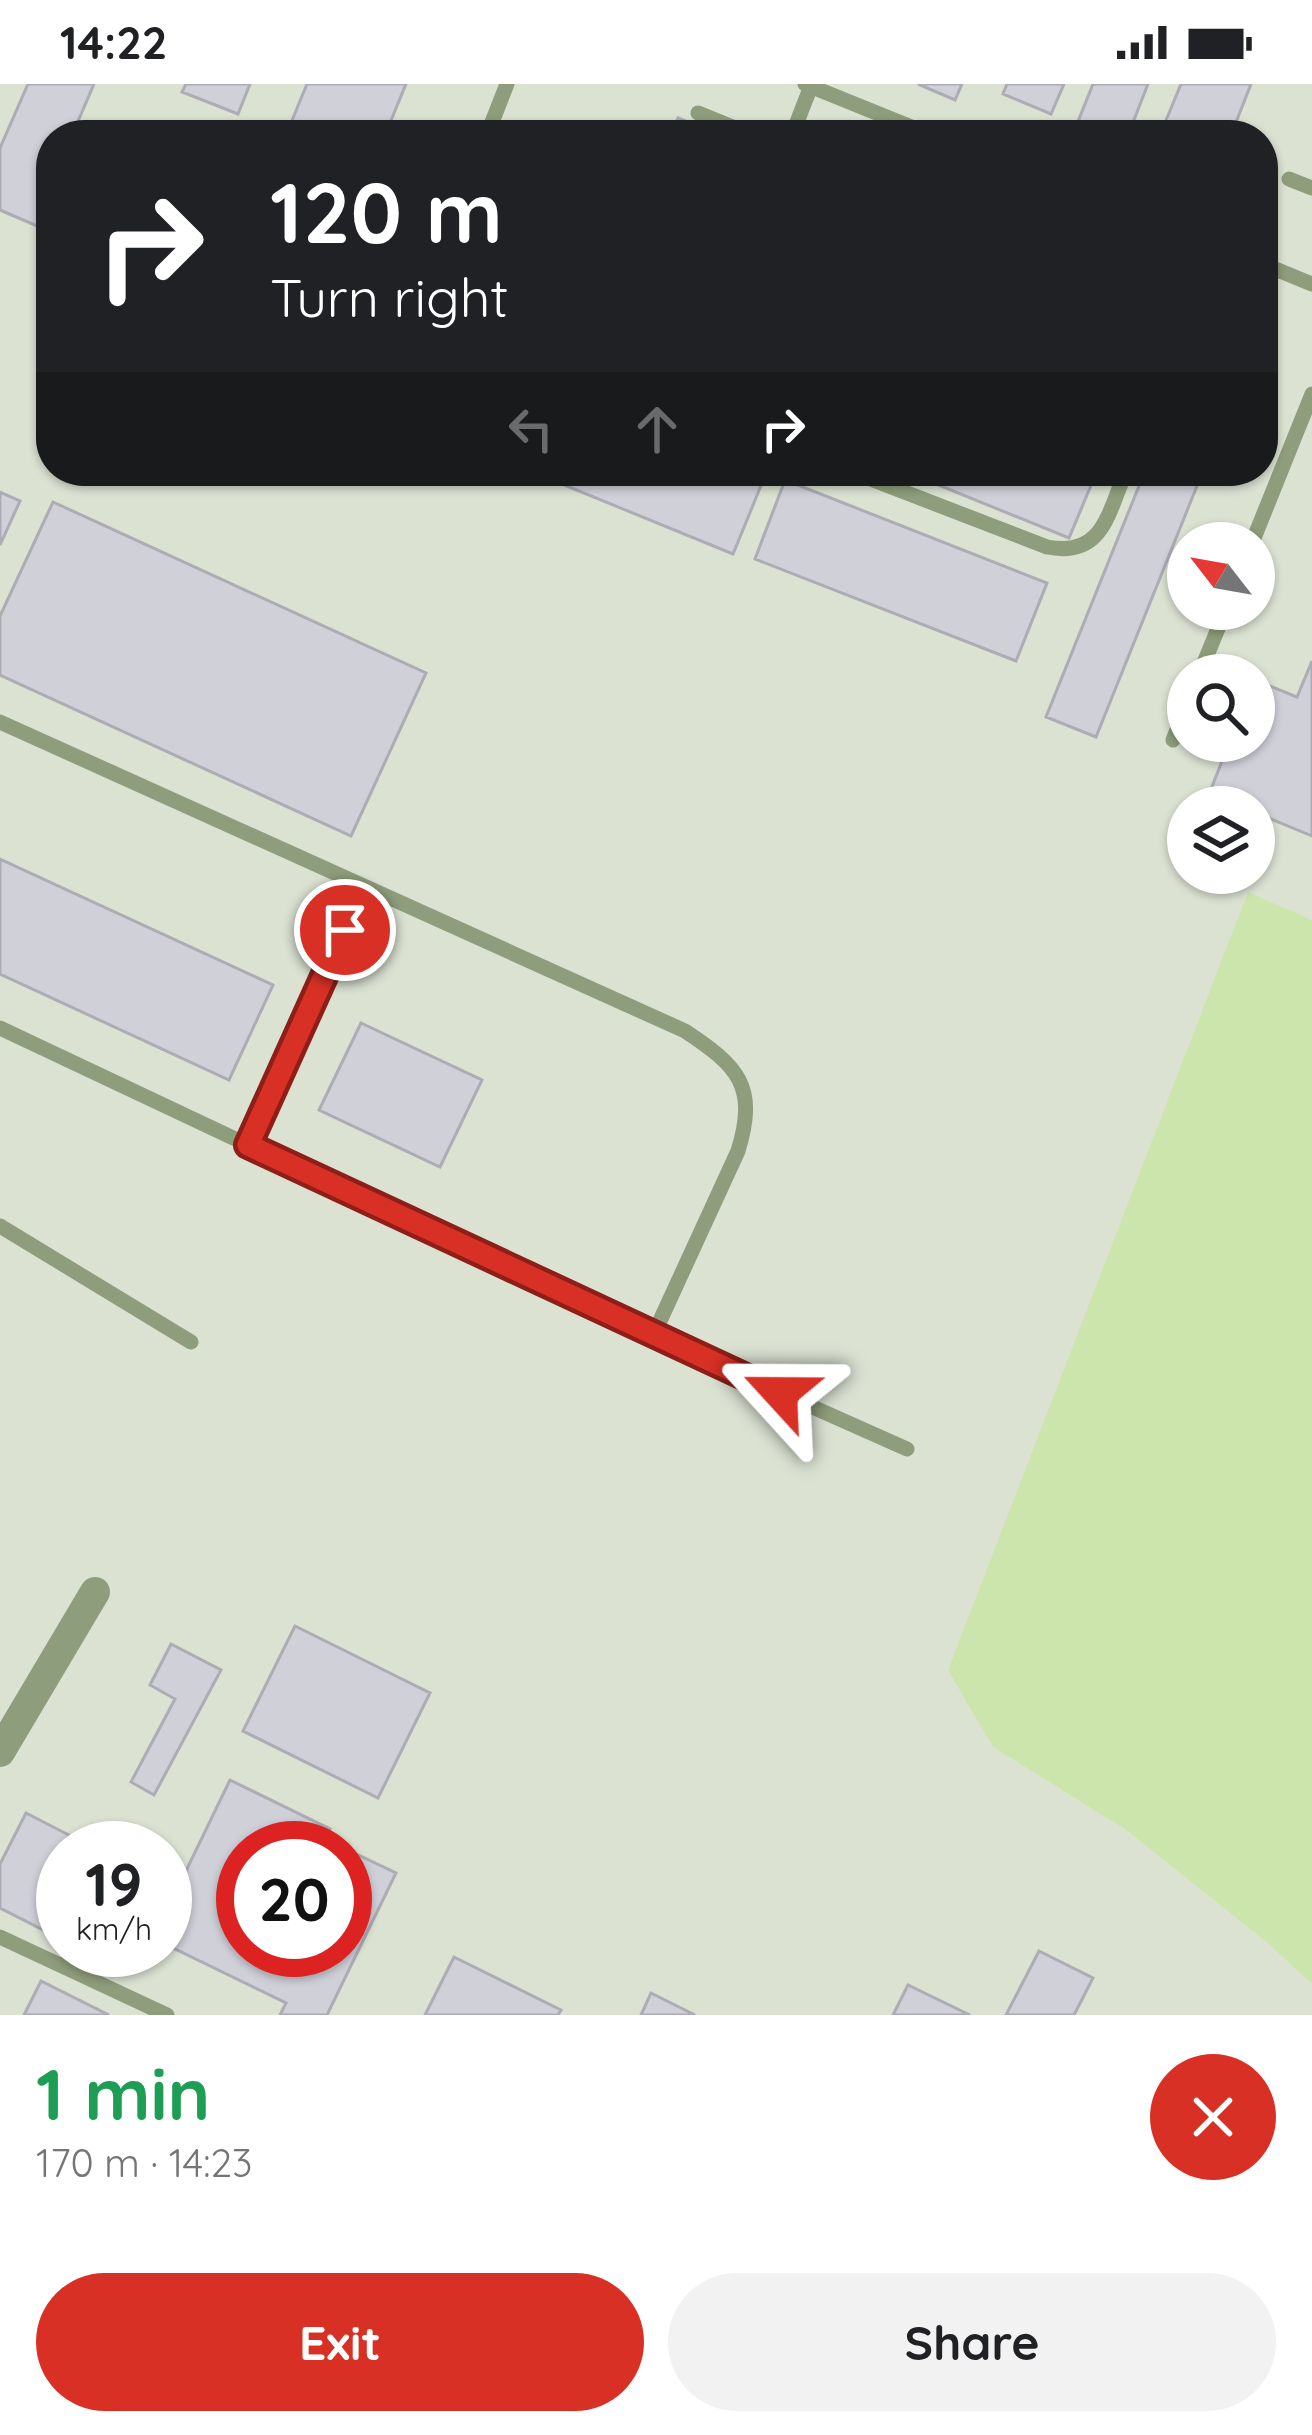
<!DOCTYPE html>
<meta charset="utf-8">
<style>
body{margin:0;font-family:Quicksand,sans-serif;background:#f2f2f2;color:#202124;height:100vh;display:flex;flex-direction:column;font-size:45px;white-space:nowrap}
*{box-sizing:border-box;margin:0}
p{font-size:39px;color:#757577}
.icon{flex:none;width:66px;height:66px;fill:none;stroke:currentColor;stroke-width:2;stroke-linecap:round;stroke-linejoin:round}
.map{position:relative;height:1931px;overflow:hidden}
.side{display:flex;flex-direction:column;background:#fff;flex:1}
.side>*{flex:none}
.top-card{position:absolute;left:36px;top:36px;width:1242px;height:366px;border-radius:48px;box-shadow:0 3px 9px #0004;background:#202124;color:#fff;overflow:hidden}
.needle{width:78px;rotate:301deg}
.buttons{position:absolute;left:1167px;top:438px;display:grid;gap:24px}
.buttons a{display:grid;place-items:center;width:108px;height:108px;border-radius:50%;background:#fff;box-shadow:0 3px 9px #0004;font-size:60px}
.speed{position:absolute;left:36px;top:1737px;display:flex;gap:24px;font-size:60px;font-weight:700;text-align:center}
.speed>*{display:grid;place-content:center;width:156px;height:156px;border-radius:50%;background:#fff;box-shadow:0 3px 9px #0004;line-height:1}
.speed small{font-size:30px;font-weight:400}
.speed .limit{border:18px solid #d22;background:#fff;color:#111}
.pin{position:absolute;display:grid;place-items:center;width:102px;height:102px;color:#fff;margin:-51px;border:6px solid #fff;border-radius:50%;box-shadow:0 3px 12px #0007}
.me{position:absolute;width:132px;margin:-66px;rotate:294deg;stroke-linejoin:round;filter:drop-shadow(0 0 9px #0008)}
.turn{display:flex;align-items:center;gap:42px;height:252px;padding:0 36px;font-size:54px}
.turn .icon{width:156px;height:156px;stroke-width:2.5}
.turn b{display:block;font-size:84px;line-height:102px}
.lanes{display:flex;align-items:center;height:114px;padding:0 36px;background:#0003;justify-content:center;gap:60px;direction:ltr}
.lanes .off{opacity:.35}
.round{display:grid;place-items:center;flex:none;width:126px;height:126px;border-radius:63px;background:#f2f2f2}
.overview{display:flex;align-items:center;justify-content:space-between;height:204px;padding:0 36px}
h1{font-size:72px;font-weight:700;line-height:90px;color:#1e9e55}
.primary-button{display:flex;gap:24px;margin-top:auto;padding:24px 36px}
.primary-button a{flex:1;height:138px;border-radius:72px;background:#d93025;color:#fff;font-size:48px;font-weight:700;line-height:138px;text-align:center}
.primary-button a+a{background:#f2f2f2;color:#202124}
.status{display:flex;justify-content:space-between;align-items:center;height:84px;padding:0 60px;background:#fff;direction:ltr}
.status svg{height:33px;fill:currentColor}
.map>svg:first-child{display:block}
.built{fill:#dbe2d2;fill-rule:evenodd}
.green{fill:#cce5ac}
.building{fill:#d0d0d9;stroke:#adacb5;stroke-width:3}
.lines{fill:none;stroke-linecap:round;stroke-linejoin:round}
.service{stroke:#8e9d7b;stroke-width:15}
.minor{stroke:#8e9d7b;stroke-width:30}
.route-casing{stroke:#8d1f18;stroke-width:30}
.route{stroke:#d93025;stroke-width:21}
</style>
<div class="status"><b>14:22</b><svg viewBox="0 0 49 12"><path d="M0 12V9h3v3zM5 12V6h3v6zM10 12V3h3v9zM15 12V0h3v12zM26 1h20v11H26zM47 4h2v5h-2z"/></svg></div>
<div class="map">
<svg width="1312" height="1931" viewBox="0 0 1312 1931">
<rect width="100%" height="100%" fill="#e7ebe2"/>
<path class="built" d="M0,0H1312V836L1247,809L993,1663L1126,1746L1264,1856L1312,1900V1931H0ZM51,51H1263V387H51ZM1188,459H1254V525H1188ZM1188,591H1254V657H1188ZM1188,723H1254V789H1188ZM63,1764H165V1866H63ZM243,1764H345V1866H243Z"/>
<path class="green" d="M1248,808L1312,836V1900L1264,1856L1126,1746L993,1663L948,1586Z"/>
<path class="building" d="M28,0H94L72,51H51V148L0,126V64Z
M186,0H250L238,30L182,8Z
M307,0H406L385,51H286Z
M918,0H962L955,16Z
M1007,0H1064L1051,30L1003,10Z
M1093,0H1148L1128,51H1105L1077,40Z
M1181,0H1251L1231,51H1160Z
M678,34L719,51H671Z
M158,38L190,51H153Z
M530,387H767L733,470Z
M904,387H1097L1069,454Z
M1145,387H1203L1096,653L1046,633Z
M785,396L1047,499L1016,577L755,475Z
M0,408L20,417L0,461Z
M53,418L426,589L351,752L0,591V532Z
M1312,577V752L1254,728V723H1241L1209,710L1230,657H1254L1255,596L1297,613Z
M0,775L273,901L229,996L0,890Z
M361,939L482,996L440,1083L319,1026Z
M295,1542L430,1609L378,1714L243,1647Z
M171,1560L221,1586L154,1711L131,1698L175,1615L150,1601Z
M230,1696L330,1745L320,1764H243V1866H345V1783L352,1768L396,1789L327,1931H280L286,1919L165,1860V1830Z
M26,1729L94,1764H63V1856L0,1824V1780Z
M1039,1867L1093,1894L1074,1931H1006Z
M454,1873L561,1926L558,1931H425Z
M41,1897L109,1931H24Z
M908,1901L970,1931H893Z
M651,1909L695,1931H641Z"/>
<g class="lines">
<path class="service" d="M805,0L931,51
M698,29L752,51
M487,51L507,0
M792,51L811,2
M1289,95L1312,104
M1263,180L1312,200
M850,387L1047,463C1103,474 1108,429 1126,387
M1252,459L1312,310
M1199,591L1226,525
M0,638L685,947C738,982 758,1002 738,1067L653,1252
M1173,656L1188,618
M0,944L653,1252L907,1365
M248,1061L365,803
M0,1142L191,1258
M0,1853L167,1931"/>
<path class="minor" d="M0,1668L95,1508"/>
</g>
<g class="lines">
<g class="route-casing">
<path id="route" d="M345,846L248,1061L780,1309"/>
</g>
<use href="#route" class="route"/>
</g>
</svg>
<div class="buttons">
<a><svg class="needle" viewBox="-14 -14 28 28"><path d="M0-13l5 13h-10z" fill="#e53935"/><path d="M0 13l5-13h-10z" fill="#757577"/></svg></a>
<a><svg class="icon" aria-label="search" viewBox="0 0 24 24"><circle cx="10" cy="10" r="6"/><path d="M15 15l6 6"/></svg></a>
<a><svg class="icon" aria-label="layers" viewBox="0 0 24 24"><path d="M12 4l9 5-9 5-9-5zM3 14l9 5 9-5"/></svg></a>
</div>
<div class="speed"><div>19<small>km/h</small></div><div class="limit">20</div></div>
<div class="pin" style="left:345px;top:846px;background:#d93025"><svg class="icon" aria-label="arrive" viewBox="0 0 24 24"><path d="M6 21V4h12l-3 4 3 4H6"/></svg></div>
<svg class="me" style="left:780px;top:1309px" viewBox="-20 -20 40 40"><path d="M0-17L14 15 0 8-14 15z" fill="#d93025" stroke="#fff" stroke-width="4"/></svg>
<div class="top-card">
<div class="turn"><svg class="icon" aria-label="right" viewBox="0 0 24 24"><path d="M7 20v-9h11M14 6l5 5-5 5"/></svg><div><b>120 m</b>Turn right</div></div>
<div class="lanes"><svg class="icon off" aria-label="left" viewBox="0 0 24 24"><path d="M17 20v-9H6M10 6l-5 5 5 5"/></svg><svg class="icon off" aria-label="ahead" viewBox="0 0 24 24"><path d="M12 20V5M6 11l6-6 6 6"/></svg><svg class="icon" aria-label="right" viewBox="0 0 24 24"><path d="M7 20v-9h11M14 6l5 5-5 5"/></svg></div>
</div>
</div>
<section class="side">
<div class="overview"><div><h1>1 min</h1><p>170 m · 14:23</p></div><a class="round" style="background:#d93025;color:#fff"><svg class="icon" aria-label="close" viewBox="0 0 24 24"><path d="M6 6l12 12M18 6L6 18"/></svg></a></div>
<div class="primary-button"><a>Exit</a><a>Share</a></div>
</section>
